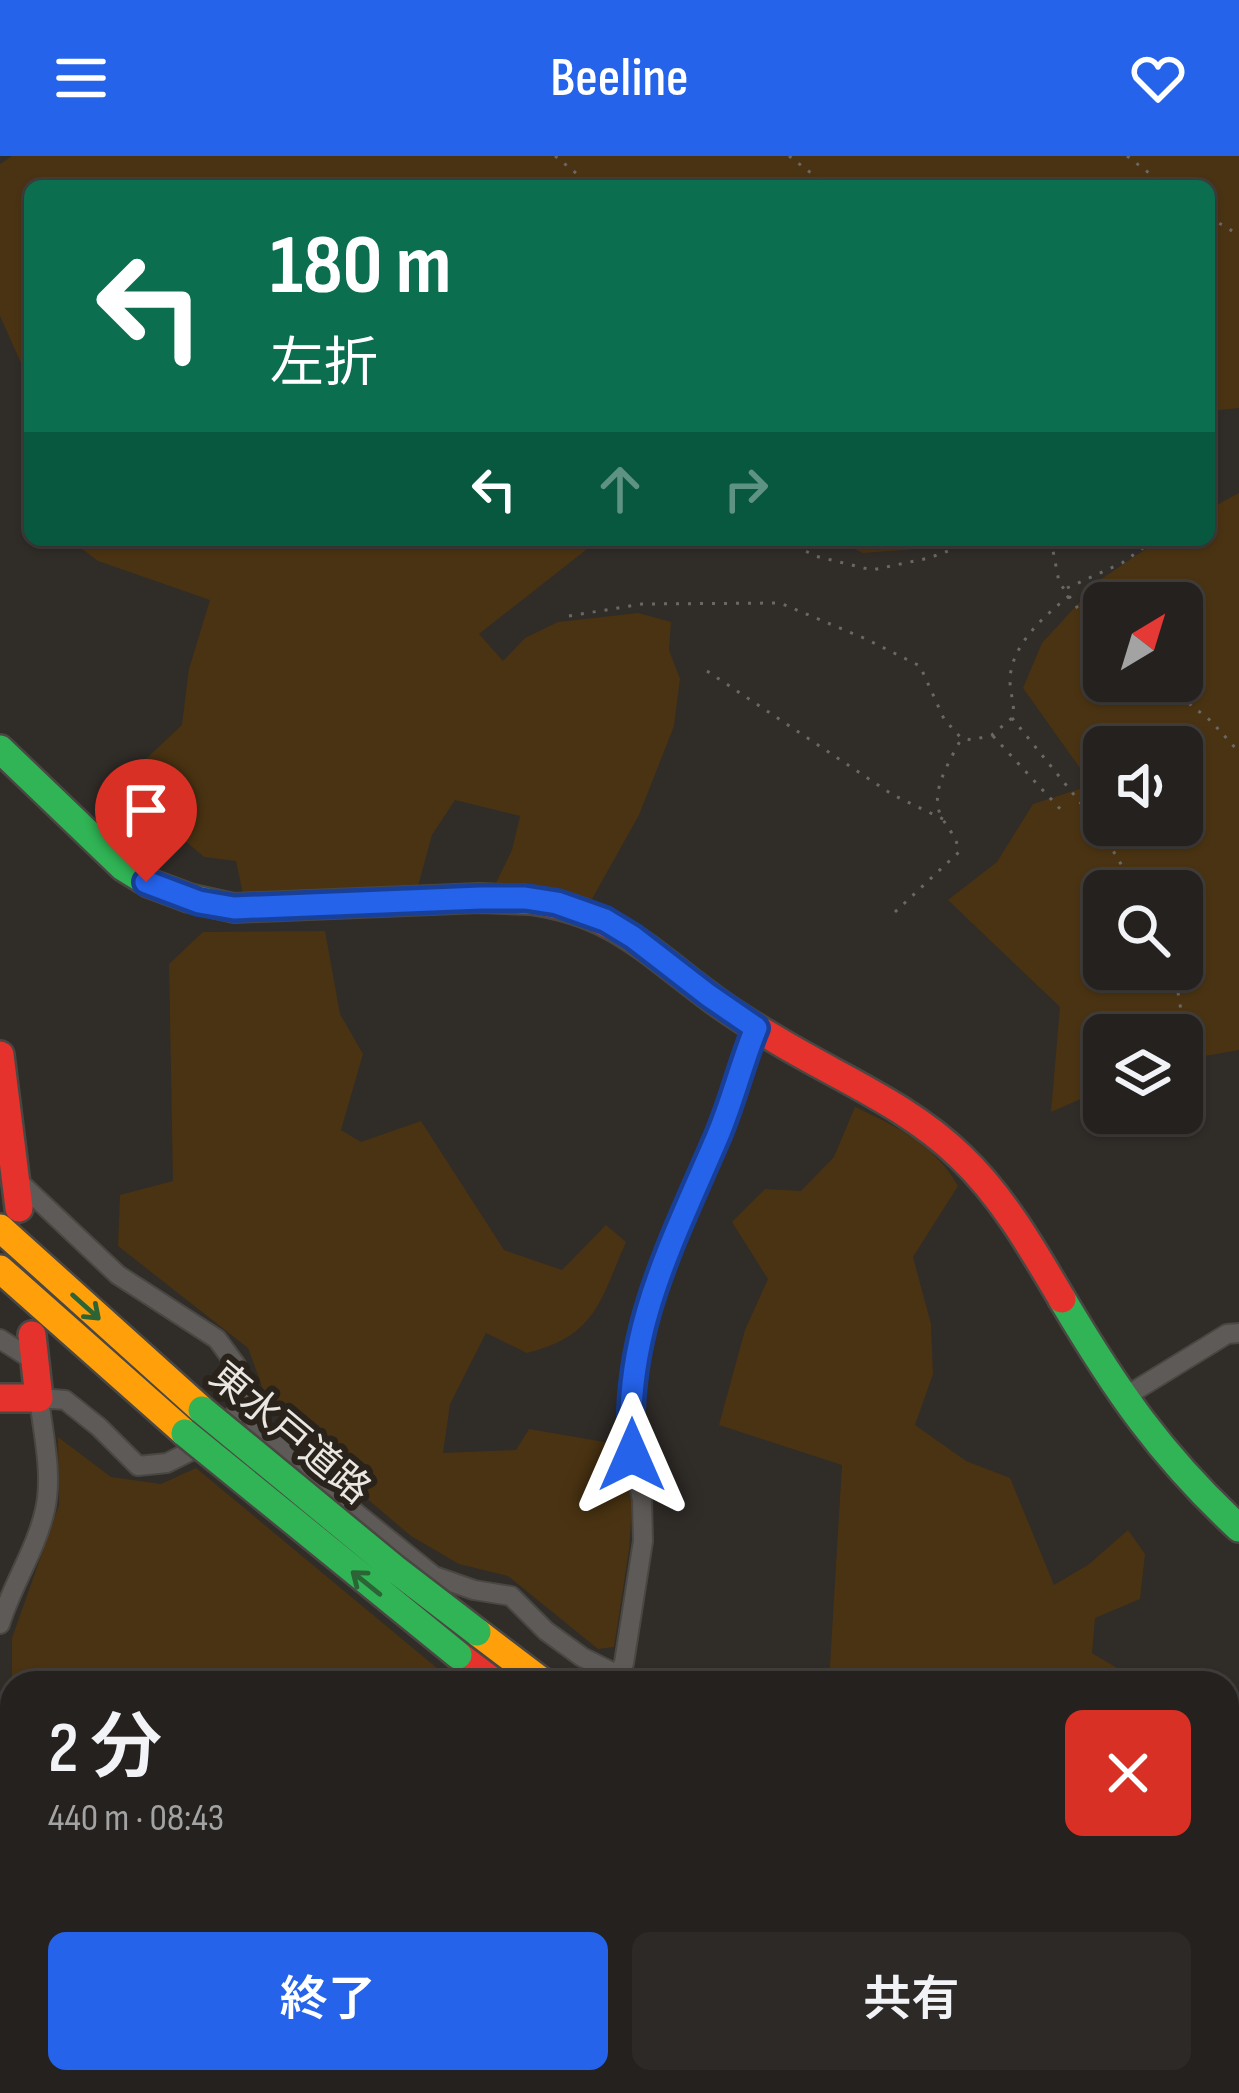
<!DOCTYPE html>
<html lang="ja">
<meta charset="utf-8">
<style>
body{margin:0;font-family:"Sofia Sans Condensed","Noto Sans JP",sans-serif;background:#2c2927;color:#f1f3f6;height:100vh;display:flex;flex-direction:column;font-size:45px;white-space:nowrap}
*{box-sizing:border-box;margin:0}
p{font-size:39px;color:#a3a3a4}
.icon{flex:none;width:66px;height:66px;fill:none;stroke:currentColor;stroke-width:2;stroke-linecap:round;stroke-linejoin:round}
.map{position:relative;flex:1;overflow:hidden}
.details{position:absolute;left:0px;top:1515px;width:1239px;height:423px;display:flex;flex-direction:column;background:#24211e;border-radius:36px 36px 0 0;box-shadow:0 3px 9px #0004,0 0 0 3px #413e3c}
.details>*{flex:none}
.hud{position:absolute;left:24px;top:24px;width:1191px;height:366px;border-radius:18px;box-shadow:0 3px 9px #0004,0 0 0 3px #413e3c;background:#0b6e4f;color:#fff;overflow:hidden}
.needle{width:78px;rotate:38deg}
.buttons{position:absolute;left:1083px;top:426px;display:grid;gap:24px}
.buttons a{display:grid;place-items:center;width:120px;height:120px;border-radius:18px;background:#24211e;box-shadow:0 3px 9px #0004,0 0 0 3px #413e3c;font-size:60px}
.pin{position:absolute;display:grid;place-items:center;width:102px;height:102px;color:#fff;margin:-123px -51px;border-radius:50% 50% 50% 0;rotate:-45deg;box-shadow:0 0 12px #0007}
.pin .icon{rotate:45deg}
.me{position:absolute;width:132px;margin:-66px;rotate:0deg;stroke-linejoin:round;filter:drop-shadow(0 0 9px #0008)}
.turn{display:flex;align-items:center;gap:42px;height:252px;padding:0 48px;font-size:54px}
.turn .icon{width:156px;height:156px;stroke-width:2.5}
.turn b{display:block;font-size:84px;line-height:102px}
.lanes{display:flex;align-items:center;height:114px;padding:0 48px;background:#0003;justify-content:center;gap:60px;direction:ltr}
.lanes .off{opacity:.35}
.round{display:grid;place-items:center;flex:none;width:126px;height:126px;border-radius:18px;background:#2c2927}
.summary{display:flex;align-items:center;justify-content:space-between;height:204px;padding:0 48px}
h1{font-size:72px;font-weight:600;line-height:90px}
.primary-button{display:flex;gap:24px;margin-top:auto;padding:24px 48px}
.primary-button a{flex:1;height:138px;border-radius:18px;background:#2563eb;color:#fff;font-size:48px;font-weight:600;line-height:138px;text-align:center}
.primary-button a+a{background:#2c2927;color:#f1f3f6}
header{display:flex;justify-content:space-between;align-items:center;height:156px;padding:0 48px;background:#2563eb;color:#fff;font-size:54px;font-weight:600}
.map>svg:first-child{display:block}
.green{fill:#4a3312;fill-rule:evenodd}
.water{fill:#3c4684}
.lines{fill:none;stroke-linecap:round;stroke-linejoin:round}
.street-casing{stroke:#4a4743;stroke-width:22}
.fast-casing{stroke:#4a4743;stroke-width:32}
.slow-casing{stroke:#4a4743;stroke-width:32}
.jam-casing{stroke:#4a4743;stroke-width:32}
.path{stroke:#6a6865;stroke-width:3;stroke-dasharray:3 9;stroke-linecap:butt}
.street{stroke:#5d5a57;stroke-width:18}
.fast{stroke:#30b455;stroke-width:27}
.slow{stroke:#ff9f0a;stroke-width:27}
.jam{stroke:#e5322d;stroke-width:27}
.fast-bridge-casing{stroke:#4a4743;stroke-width:32;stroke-linecap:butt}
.jam-bridge-casing{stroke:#4a4743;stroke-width:32;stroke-linecap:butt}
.fast-bridge{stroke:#30b455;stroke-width:27}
.jam-bridge{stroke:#e5322d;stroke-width:27}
.oneway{stroke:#2c6436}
.route-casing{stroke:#184099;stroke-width:30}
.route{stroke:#2563eb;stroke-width:21}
.labels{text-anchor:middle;stroke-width:12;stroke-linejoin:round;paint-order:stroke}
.street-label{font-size:39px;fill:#eae6e1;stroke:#29231c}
</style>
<header><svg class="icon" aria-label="menu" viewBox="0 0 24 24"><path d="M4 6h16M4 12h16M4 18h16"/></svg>Beeline<svg class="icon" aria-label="heart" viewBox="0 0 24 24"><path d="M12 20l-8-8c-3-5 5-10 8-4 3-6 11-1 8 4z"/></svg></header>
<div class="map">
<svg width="1239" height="1937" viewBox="0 0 1239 1937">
<rect width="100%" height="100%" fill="#302c28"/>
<path class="green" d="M12,0H1239V252L1209,255V30H30V227L0,160V8Z
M1239,337V894L1182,904V879H1104V933L1051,956L1060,851L948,744L997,706L1033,648L1092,629L1023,532L1042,487L1100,424L1159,384H1209V353ZM1104,447H1182V525H1104ZM1104,591H1182V669H1104ZM1104,735H1182V813H1104Z
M70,384H698L690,388L596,386L479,478L503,505L525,482L558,466L638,457L671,466L669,494L680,523L674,570L639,659L592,743L541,731L496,727L512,694L520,660L455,644L432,679L418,730L243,738L236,705L204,701L119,628L182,569L189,513L210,444L98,405Z
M835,384H959L945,391L863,397Z
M325,775L340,858L363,898L341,974L361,986L421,965L504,1094L562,1114L606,1069L626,1086C600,1145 596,1180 527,1197L486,1177L450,1248L443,1297L516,1294L529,1273L622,1289L632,1350L629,1394L614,1491L598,1493L508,1420L459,1408L411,1380L352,1330L304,1273L263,1233L248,1192L118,1090L120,1039L173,1025L169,808L203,776Z
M855,951C896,970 935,989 958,1030L913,1101L931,1168L933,1218L915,1269L966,1305L1010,1322L1054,1429L1088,1409L1128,1374L1145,1398L1140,1443L1095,1462L1092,1497L1142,1527H825L829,1526L842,1309L719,1269L745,1174L768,1123L732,1066L765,1033L801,1035L834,1001Z
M58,1281L111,1321L161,1328L196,1312L455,1527H12V1538V1482L59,1349Z
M1227,1552L1239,1563V1910L1227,1901Z
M0,1632L12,1648V1926H75L72,1937H8L9,1924L0,1923Z
M367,1926H816L815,1931L807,1937H394Z
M944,1926H1045L1062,1937H933L937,1930Z"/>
<path class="water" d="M89,1926H298L291,1937H88Z"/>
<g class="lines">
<g class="street-casing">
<path id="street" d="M15,1022L118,1119L217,1183L236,1209L245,1246L258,1272L335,1340L434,1420L474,1434L511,1440L546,1475L582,1501L618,1519
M0,1183L36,1206
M1123,1242L1227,1178L1239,1177
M0,1468C12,1429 36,1394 45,1354C53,1318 43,1278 39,1242L65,1244L99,1271L138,1310L167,1307L215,1283L245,1246
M619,1527L618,1519L624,1507L643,1385L642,1344L633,1299L630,1271L637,1193L656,1124L679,1064L718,980L756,871
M0,1570L12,1598
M1227,1925L1239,1932
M331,1926L349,1937
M477,1937L487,1926"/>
</g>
<g class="fast-casing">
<path id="fast" d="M0,593L123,711L149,727L189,742L234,752L480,742L530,744
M1062,1143C1116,1234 1161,1300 1239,1372
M1088,1926L1107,1937"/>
</g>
<g class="slow-casing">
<path id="slow" d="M0,1072L202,1254
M0,1113L185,1277
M477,1476L544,1527"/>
</g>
<g class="jam-casing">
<path id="jam" d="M530,744C610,755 644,791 705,837C727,854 751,869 775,883C837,921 908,949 961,1001C1003,1041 1033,1094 1062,1143
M0,899L19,1052
M0,1242H39L32,1179
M458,1499L495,1527"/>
</g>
<path class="path" d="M555,0L592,30
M789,0L828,30
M1127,0L1166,30
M1209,61L1239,79
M785,384L815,400L872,414L929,402L948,395L965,384
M1051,384L1059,426L1069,440C1044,460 1010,490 1010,525C1010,539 1016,549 1012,562L1096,666L1137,735
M1067,432L1122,407L1154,384
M1069,440L1079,454L1104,476
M569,460L642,448L780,447L866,483L920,510L944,563L961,582L972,584L992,579L1012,562
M707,515L893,639L943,663
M1161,525L1211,565L1239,596
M993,580L1062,655
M895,756L959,696C957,681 948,673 941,660C929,636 950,605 961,583
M1174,813L1182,860L1178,879
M1173,957L1175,969"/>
<use href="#street" class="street"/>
<use href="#fast" class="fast"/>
<use href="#slow" class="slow"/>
<use href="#jam" class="jam"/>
<g class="fast-bridge-casing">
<path id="fast-bridge" d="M202,1254L395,1413L477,1476
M185,1277L458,1499"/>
</g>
<g class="jam-bridge-casing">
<path id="jam-bridge" d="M1144,1926L1163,1937"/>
</g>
<use href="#fast-bridge" class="fast-bridge"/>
<use href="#jam-bridge" class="jam-bridge"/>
</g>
<defs><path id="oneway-shaft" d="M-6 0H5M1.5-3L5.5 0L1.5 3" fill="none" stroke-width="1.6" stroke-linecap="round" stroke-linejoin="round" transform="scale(3)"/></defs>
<g class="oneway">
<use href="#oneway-shaft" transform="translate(86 1151) rotate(42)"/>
<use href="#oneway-shaft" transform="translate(366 1427) rotate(-141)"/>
</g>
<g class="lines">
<g class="route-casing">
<path id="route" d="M146,726L199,746L234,752L481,742H525L557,747L605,764L633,781L708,839L756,872C741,908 732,948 716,984C671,1089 622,1180 632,1299"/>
</g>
<use href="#route" class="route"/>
</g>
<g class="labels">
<g class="street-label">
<text transform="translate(291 1276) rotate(40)" y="14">東水戸道路</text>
</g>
</g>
</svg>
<div class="buttons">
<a><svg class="needle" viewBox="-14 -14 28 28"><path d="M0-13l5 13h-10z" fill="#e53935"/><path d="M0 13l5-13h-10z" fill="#a3a3a4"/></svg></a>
<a><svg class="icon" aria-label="sound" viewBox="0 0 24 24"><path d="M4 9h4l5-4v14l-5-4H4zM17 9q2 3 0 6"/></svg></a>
<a><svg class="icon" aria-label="search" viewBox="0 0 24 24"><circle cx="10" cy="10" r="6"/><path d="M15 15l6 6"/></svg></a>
<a><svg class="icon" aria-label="layers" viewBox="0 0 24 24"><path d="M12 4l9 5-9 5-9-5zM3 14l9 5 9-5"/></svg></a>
</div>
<div class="pin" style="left:146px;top:726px;background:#d93025"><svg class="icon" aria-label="arrive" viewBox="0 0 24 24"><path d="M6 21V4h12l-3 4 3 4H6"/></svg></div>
<svg class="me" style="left:632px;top:1299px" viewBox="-20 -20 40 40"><path d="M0-17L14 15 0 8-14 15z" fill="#2563eb" stroke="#fff" stroke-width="4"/></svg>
<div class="hud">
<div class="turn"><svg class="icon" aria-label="left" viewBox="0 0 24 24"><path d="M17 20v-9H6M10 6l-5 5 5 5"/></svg><div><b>180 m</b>左折</div></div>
<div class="lanes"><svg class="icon" aria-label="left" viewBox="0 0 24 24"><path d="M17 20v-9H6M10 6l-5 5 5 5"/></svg><svg class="icon off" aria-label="ahead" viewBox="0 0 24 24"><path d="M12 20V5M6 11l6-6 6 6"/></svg><svg class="icon off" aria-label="right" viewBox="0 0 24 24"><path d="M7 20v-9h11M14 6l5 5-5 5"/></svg></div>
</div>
<section class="details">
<div class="summary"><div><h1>2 分</h1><p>440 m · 08:43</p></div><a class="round" style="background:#d93025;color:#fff"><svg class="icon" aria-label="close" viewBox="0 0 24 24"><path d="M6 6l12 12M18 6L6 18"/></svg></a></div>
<div class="primary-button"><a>終了</a><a>共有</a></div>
</section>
</div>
